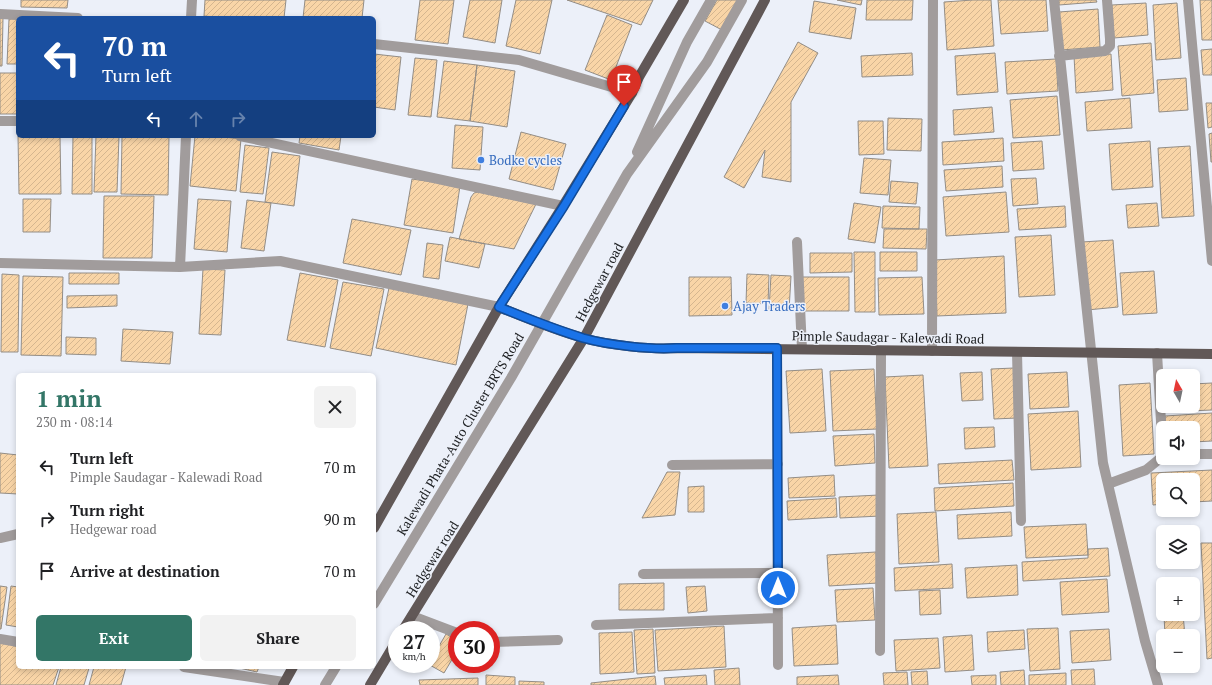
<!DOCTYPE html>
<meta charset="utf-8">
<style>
body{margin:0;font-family:"PT Serif",serif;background:#f2f2f2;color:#202124;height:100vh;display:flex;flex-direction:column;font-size:15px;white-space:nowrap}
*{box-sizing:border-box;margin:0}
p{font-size:13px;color:#757577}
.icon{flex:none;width:22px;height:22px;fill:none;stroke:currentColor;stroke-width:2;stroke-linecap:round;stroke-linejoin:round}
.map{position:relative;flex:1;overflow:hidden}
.side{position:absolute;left:16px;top:373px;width:360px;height:296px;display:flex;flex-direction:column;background:#fff;border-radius:6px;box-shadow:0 2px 6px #0003}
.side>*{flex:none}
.hud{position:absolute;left:16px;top:16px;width:360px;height:122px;border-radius:6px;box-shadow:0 2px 6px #0003;background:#1a4fa0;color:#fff;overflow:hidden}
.needle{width:26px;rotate:351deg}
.controls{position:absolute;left:1156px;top:369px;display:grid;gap:8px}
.controls a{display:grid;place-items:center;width:44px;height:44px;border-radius:6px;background:#fff;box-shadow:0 2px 6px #0003;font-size:20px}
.speed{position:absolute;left:388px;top:621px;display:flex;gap:8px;font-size:20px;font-weight:700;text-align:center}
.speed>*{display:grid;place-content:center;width:52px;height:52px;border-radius:50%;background:#fff;box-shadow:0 2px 6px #0003;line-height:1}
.speed small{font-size:10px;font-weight:400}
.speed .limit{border:6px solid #d22;background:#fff;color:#111}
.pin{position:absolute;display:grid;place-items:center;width:34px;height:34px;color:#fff;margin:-41px -17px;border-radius:50% 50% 50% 0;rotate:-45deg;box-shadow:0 0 4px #0007}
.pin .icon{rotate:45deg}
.me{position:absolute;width:44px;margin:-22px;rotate:0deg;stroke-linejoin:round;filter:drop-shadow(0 0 3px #0008)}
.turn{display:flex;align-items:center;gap:14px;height:84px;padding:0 20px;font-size:18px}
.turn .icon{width:52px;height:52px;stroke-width:2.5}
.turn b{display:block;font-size:28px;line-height:34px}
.lanes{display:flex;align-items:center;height:38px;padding:0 20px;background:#0003;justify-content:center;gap:20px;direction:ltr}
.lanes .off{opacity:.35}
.round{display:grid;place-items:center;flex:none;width:42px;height:42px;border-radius:6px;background:#f2f2f2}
.summary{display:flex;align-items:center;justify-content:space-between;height:68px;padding:0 20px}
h1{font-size:24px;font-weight:600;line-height:30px;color:#337667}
.cta{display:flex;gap:8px;margin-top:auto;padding:8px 20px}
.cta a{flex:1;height:46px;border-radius:6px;background:#337667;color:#fff;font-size:16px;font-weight:600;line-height:46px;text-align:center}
.cta a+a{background:#f2f2f2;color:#202124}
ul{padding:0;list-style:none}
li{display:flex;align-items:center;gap:12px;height:52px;padding:0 20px}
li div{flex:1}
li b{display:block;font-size:15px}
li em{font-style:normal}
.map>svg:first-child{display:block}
.building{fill:url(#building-hatch);stroke:#938d86}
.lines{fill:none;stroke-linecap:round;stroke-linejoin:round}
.minor{stroke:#a19c9c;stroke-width:10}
.major{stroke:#615857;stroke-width:10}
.route-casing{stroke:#114b97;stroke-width:10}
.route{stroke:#1a73e8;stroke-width:7}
.shop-dot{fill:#3f7fe0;stroke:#ecf0f9;stroke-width:1.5}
.labels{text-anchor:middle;stroke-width:3;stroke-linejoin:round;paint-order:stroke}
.shop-label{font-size:13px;fill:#366cbe;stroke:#ecf0f9;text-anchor:start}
.street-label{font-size:13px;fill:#1d1f22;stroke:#ecf0f9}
</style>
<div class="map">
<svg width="1212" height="685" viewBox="0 0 1212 685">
<defs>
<pattern id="building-hatch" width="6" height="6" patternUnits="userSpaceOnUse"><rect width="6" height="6" fill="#f9d5a7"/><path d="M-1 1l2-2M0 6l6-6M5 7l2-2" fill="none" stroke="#d5b68f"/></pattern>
</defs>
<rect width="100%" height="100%" fill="#ecf0f9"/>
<path class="building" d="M21,0H68L67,8L21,7Z
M205,0H286L284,18H225L204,16Z
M305,0H364L362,18H303Z
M420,0H454L448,44L415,40Z
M470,0H502L495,43L463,37Z
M516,0H552L540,54L506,46Z
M567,0H653L641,25Z
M717,0H739L722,30L705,21Z
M837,0H862L861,5Z
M867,0H913L912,20H866Z
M973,0H991L994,46L947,50L944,2Z
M998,0H1046L1048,31L1001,34Z
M1059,0H1096L1097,2L1059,5Z
M1200,0H1212V40H1202Z
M814,1L856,8L851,39L809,32Z
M1146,3L1148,35L1114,38L1112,5Z
M1177,3L1181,58L1156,60L1153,5Z
M1098,9L1100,47L1061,50L1059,12Z
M607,15L632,25L611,80L585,70Z
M0,18H3L2,66H0Z
M9,19H18V64H7Z
M798,42L818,53L791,102V182L762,177L765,150L744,188L724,177Z
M1151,43L1154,93L1122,96L1118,46Z
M1212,49V75H1203L1201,50Z
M912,53L913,75L862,77L861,56Z
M995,53L998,92L957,95L955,56Z
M374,54L401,57L395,110L374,107Z
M1111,54L1113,90L1076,93L1074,56Z
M415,58L437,60L431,117L408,115Z
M1056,59L1058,91L1007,94L1005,62Z
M444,61L477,65L470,121L437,117Z
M477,65L515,71L507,127L470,121Z
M0,73H18V114H0Z
M1186,78L1188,110L1159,112L1157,80Z
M1057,96L1060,135L1013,138L1010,100Z
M1130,98L1132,128L1087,131L1085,102Z
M1206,103H1212V127L1208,128Z
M992,107L994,132L954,135L953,110Z
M888,118L922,119L921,151L887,150Z
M858,121H883L884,154L859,155Z
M455,125L483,127L480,170L452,168Z
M521,132L566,144L553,190L509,179Z
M1212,133V162H1211L1209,134Z
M18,136H60L61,194H19Z
M73,136H92V194H72Z
M96,136H119L117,192H94Z
M122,136H169L168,195L121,194Z
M195,136H216L241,139L236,191L190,186Z
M300,136H341L339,150L299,143Z
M1003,138L1004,161L943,165L942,142Z
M1042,141L1044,169L1013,171L1011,143Z
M1150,141L1153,187L1112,190L1109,144Z
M245,145L269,148L263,194L240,192Z
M1190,146L1194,216L1162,218L1158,148Z
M272,152L300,156L294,206L265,202Z
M864,158L891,160L888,195L860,193Z
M1002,166L1003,187L946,191L944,170Z
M1036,178L1038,204L1013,206L1011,179Z
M412,179L460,186L453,233L404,225Z
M891,181L918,183L916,204L889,202Z
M478,192L536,204L514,249L459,239L471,197L474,193Z
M1006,192L1009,232L946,236L943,197Z
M104,196H154L152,258H103Z
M23,199H51L50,232H23Z
M198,199L231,201L227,252L194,249Z
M247,200L271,203L264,251L241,248Z
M854,203L881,207L875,243L848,239Z
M1157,203L1159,226L1128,228L1126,205Z
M883,206L920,207L919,229L882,228Z
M1065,206L1066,227L1019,230L1017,209Z
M352,219L411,230L401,275L343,263Z
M884,229H927L926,249L883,248Z
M1051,235L1055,295L1019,297L1015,237Z
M450,237L485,244L479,268L445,261Z
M1113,240L1118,307L1087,310L1082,242Z
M427,243L443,245L439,279L423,277Z
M854,252H875V312H855Z
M880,252H917V271H880Z
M810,253H852V272L810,273Z
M1004,256L1006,313L937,316L935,260Z
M203,269L225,270L221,335L199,334Z
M1154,271L1157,313L1123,315L1120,273Z
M69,273H119V284H69Z
M300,273L338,280L325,347L287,340Z
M2,274L19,275L18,352H1Z
M747,274L769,275L768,304L746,303Z
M771,275L791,276L789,311L769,310Z
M23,276L63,277L61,356L21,355Z
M689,277H731L732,315L689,316Z
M802,277H849V311H802Z
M922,277L924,314L879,315L878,278Z
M343,282L384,289L371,356L330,348Z
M389,288L468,304L456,365L376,348Z
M117,295V306L67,308V296Z
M123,329L173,332L170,364L121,361Z
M66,337L96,338V355L66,354Z
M1014,368L1017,418L994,419L991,369Z
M822,369L826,431L790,433L786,371Z
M874,369L877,429L833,431L830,371Z
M982,372L983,400L962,401L960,373Z
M1067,372L1069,407L1030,409L1028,374Z
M923,375L928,466L889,468L885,377Z
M1150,383L1154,454L1123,456L1119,385Z
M1212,383V410L1164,412L1163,406H1193V384Z
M1078,411L1081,467L1031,470L1028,414Z
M1212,413V441L1193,442V428H1165V416Z
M994,427L995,447L965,449L964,428Z
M874,434L875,463L835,466L833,436Z
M0,453L18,455V494L0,493Z
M1012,460L1014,480L939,484L938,464Z
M1212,470V501L1193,502V480H1163V504L1153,505L1151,473Z
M667,472H680L675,515L642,518Z
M834,475L835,496L789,498L788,478Z
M1013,483L1014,506L935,511L934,488Z
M704,486V512H688V487Z
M879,495L880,516L840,518L839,497Z
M836,498L837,517L788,520L787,501Z
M936,512L939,562L899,564L897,514Z
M1011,512L1012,536L958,539L957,515Z
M1086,524L1088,555L1026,558L1024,527Z
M1201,543H1212V658L1207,659Z
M1108,548L1110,576L1023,581L1022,562L1088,558V549Z
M876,552L878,583L829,586L827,555Z
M952,564L953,588L895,591L894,568Z
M1017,565L1018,595L967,598L965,568Z
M1107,579L1109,612L1062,615L1060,582Z
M664,583V610H619V584Z
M0,586L7,587L1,629H0Z
M11,586L18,587V627L6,625Z
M705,586L707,611L688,613L686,587Z
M873,588L875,620L837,622L835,590Z
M940,590L941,614L920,615L919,591Z
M1183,614L1185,636H1165L1164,615Z
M836,625L838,664L794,666L792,628Z
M724,626L726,667L658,671L655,630Z
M1058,628L1060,669L1030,671L1027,629Z
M653,629L655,673L637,674L634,630Z
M1109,629L1111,660L1072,663L1070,631Z
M1024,630L1025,649L988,652L987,632Z
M632,632L634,672L600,674L599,633Z
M446,634L457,640V651L444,673L428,664H431V660Z
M972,635L974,670L945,672L943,637Z
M938,638L940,668L896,671L894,640Z
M0,641L18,647V667H59L53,685H0Z
M61,667H84L89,668L84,685H56Z
M94,667H126L121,685H89Z
M235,667H259L257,672Z
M739,668L740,685H715L714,670Z
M1094,669L1095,685H1072L1071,670Z
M1024,670L1025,685H1001L1000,672Z
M927,671L928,685H912L911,672Z
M907,672L908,685H884L883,673Z
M1066,673V685H1029V675Z
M486,675L515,677V685H486Z
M706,675L707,685H665L664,678Z
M838,675L839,685H797V677Z
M996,675V685H972L971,676Z
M655,676L656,685H591V683Z
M478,678V685H420L419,680Z
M519,681L544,682V685H519Z"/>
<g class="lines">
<path class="minor" d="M1054,0L1103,463L1145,641L1158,685
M1188,0L1212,261
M0,14L78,18
M191,18L192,0
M374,44L519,60L632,93
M1059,56L1105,51L1110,46V39L1107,0
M0,121H18
M186,136L180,267L280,261L499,307
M240,136L563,206
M637,152L687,42L711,0
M797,242L802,349
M0,263L180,267
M777,348L778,665
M932,351L933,0
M1017,352L1021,521
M1157,353L1163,456
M1193,454H1212
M672,465L778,464
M1108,484L1146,470L1163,456
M0,538L18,534
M643,574L778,573
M374,604L511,378L627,174L707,62L742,0
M412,616L457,633
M596,625L778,618
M0,639L18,642
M491,642L558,640
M880,651L881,351
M184,667L284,682
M325,685L336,667"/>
<path class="major" d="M499,307C526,318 554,330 583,338C608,345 651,350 677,348L1212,354
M374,528L499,307L563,206L632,93L639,77L684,0
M403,630L584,338L765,0
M283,685L293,667
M370,685L397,640"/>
</g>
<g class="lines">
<g class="route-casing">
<path id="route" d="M624,106L564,206L499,307C526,318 554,329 583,338C608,345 651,350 677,348H777L778,588"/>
</g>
<use href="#route" class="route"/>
</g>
<g class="shop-dot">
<circle cx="481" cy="160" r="4"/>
<circle cx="725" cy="306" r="4"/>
</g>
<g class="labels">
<g class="shop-label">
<text x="489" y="165">Bodke cycles</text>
<text x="733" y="311">Ajay Traders</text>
</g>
<g class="street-label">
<text transform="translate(599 282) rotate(-62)" y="5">Hedgewar road</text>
<text transform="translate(888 337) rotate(1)" y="5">Pimple Saudagar - Kalewadi Road</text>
<text transform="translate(460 434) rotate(-59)" y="5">Kalewadi Phata-Auto Cluster BRTS Road</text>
<text transform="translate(432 559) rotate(-58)" y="5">Hedgewar road</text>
</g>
</g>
</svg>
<div class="controls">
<a><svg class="needle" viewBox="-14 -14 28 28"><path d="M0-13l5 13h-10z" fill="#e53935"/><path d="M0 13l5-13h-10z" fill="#757577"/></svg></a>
<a><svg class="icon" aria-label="sound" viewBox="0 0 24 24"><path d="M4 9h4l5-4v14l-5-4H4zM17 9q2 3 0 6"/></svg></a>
<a><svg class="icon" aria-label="search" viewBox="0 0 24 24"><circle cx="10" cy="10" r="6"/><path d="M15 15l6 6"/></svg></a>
<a><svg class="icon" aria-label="layers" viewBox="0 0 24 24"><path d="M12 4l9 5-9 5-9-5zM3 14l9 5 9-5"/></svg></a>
<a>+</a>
<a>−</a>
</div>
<div class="speed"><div>27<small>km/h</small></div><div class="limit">30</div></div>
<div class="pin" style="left:624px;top:106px;background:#d93025"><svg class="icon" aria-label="arrive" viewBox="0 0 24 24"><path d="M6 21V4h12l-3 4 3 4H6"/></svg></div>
<svg class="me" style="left:778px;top:588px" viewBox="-20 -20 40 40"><circle r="17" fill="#1a73e8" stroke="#fff" stroke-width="3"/><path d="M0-11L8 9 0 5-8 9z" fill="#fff"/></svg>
<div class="hud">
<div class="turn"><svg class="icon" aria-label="left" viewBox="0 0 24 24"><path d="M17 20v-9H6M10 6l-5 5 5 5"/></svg><div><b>70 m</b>Turn left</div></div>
<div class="lanes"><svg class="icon" aria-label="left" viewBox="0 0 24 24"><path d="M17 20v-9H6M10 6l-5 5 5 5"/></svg><svg class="icon off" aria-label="ahead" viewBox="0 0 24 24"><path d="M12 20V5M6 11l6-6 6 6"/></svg><svg class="icon off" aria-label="right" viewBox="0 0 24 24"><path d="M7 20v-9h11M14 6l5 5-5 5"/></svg></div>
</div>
<section class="side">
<div class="summary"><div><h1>1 min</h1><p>230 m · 08:14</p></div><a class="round"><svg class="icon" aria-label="close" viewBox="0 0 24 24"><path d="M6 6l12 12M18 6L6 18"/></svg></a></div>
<ul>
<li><svg class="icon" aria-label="left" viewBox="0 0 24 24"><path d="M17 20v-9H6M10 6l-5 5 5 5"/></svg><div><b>Turn left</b><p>Pimple Saudagar - Kalewadi Road</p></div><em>70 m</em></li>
<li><svg class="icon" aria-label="right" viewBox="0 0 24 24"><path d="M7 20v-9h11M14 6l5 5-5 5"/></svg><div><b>Turn right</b><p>Hedgewar road</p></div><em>90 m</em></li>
<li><svg class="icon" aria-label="arrive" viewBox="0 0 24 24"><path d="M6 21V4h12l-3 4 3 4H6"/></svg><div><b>Arrive at destination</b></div><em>70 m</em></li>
</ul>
<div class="cta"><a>Exit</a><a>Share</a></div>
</section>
</div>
